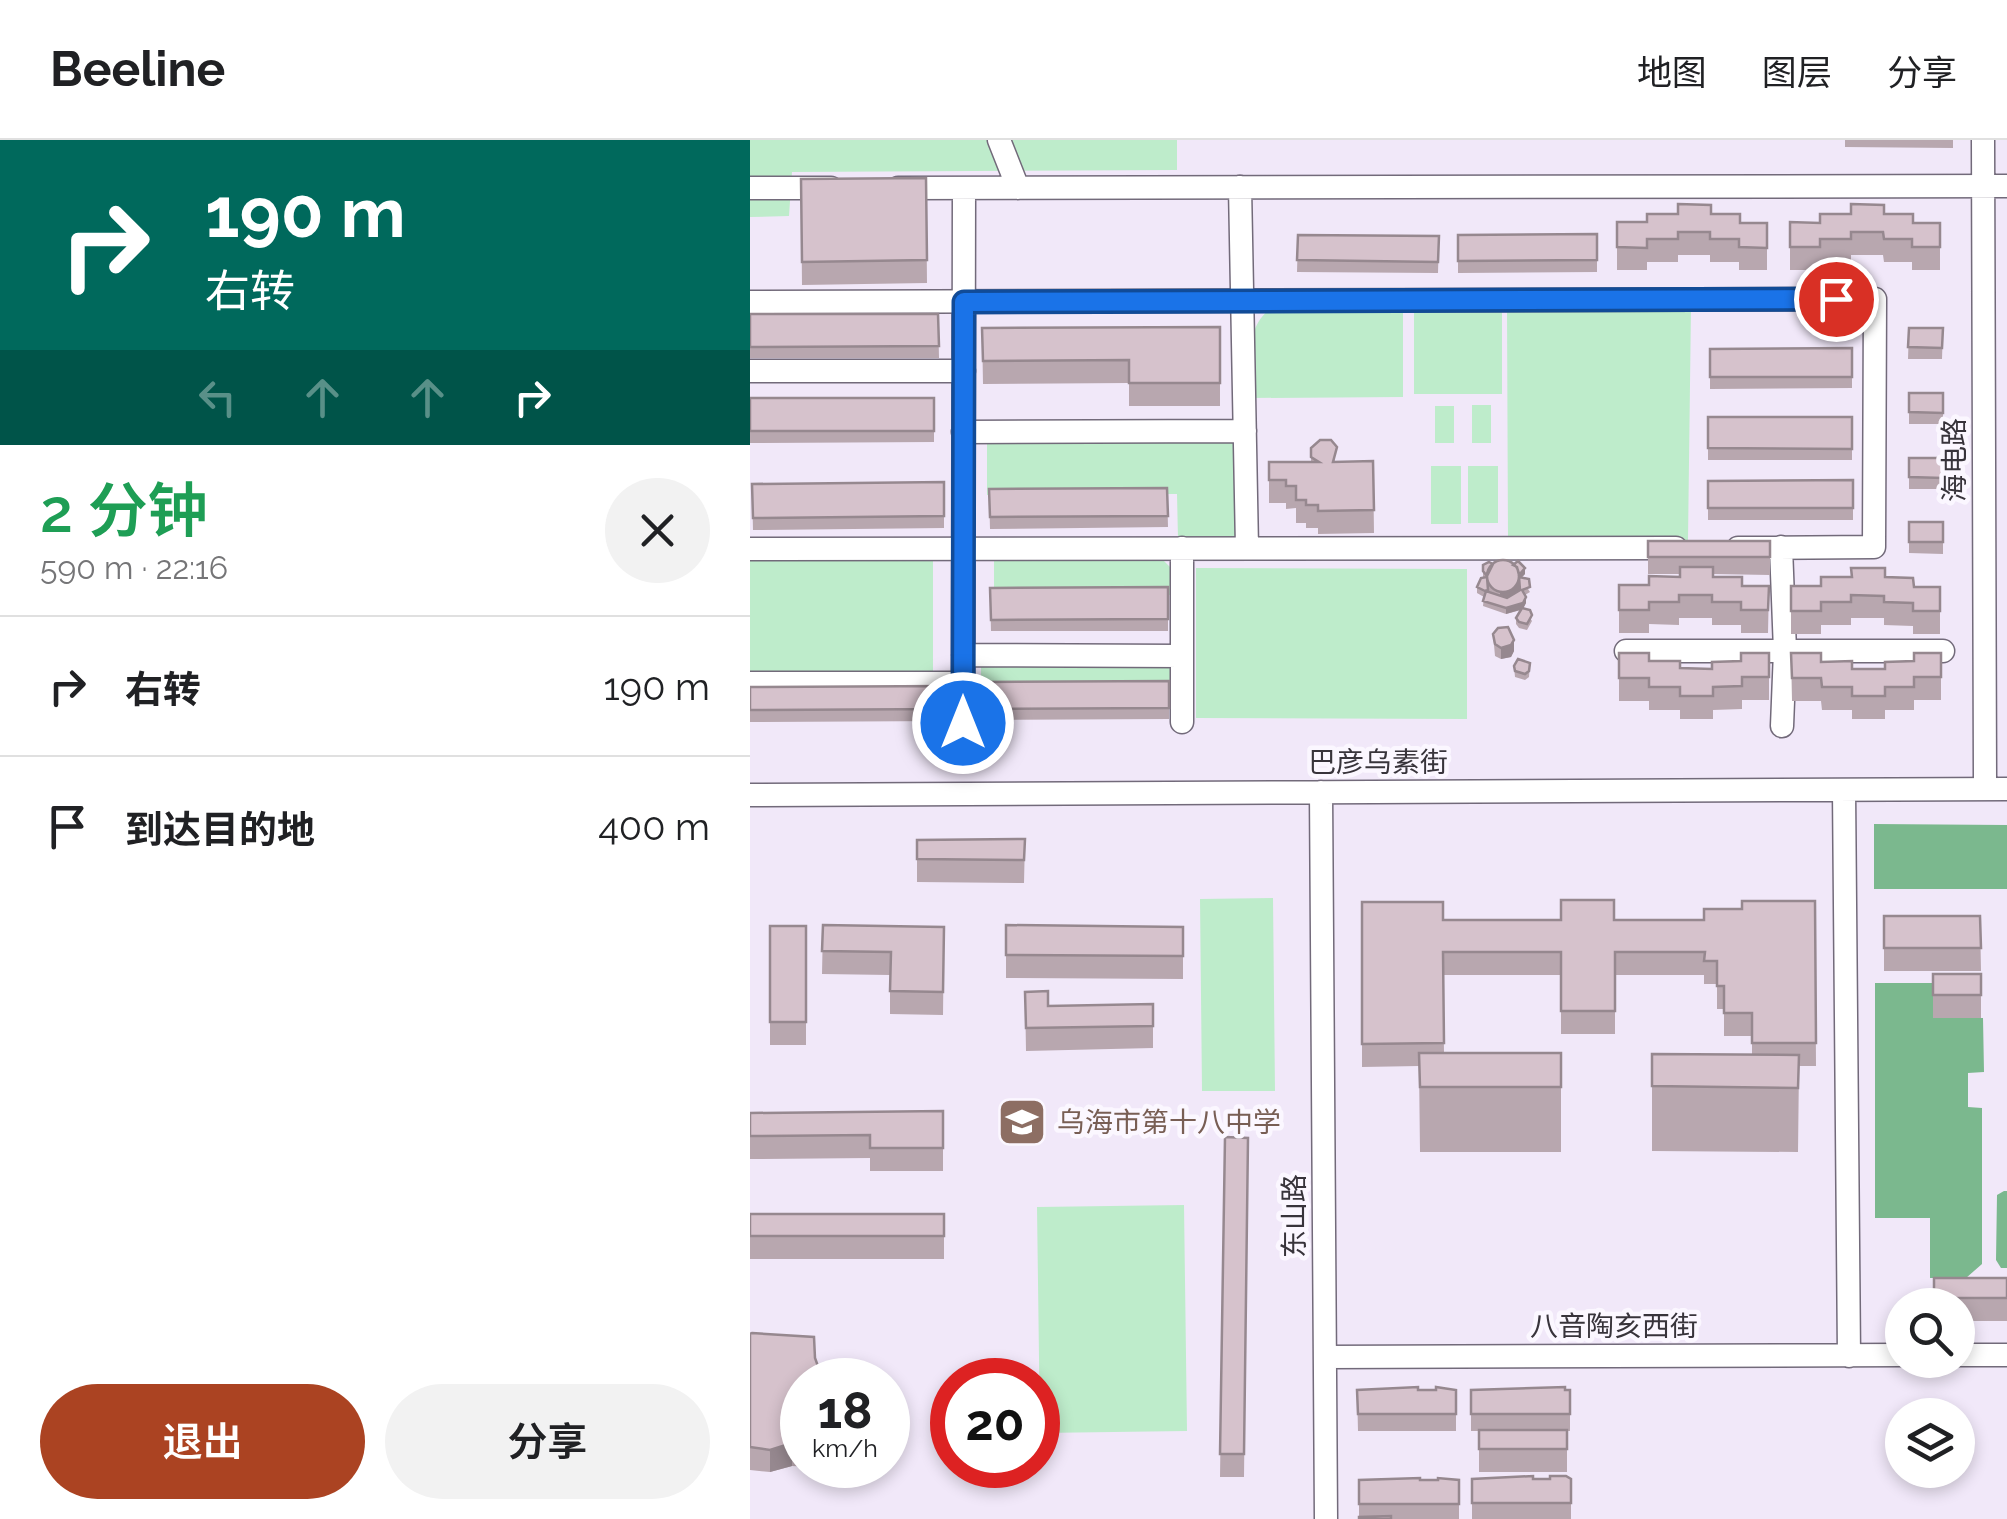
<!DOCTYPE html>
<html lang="zh">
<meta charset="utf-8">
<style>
body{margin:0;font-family:Raleway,"Noto Sans SC",sans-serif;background:#f2f2f2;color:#202124;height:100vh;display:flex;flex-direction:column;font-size:38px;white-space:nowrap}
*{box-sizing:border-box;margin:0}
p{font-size:32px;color:#757577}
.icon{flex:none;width:55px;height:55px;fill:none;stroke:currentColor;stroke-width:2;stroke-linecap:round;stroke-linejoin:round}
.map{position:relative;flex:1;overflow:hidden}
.drawer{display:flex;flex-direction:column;background:#fff;width:750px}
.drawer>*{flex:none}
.hud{background:#00695c;color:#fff;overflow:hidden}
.buttons{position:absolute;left:1135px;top:1148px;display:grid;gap:20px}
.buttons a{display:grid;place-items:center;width:90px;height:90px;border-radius:50%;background:#fff;box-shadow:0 5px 15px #0003;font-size:50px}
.speed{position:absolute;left:30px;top:1218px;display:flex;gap:20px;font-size:50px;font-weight:700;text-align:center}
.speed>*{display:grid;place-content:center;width:130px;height:130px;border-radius:50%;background:#fff;box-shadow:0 5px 15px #0003;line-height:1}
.speed small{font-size:25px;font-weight:400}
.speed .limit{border:15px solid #d22;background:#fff;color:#111}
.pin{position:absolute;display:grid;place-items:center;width:85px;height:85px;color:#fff;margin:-42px;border:5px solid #fff;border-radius:50%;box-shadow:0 2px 10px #0007}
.me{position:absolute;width:110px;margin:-55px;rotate:0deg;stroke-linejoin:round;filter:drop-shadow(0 0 8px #0008)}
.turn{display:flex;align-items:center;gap:35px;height:210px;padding:0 40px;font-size:45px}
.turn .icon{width:130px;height:130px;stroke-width:2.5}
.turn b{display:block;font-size:70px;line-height:85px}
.lanes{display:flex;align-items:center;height:95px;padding:0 40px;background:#0003;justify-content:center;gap:50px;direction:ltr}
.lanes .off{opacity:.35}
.round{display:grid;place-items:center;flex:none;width:105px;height:105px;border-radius:52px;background:#f2f2f2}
.summary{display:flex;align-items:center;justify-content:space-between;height:170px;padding:0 40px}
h1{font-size:60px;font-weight:600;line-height:75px;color:#1e9e55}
.action{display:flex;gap:20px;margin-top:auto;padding:20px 40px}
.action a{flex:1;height:115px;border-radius:60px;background:#ab4322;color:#fff;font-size:40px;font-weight:600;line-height:115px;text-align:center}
.action a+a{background:#f2f2f2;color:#202124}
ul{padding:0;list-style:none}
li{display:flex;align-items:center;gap:30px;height:140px;padding:0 40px;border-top:2px solid #e0e0e0}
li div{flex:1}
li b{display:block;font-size:38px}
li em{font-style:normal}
header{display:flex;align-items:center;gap:60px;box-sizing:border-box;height:140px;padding:0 50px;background:#fff;border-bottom:2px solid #e0e0e0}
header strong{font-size:48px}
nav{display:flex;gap:55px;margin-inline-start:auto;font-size:35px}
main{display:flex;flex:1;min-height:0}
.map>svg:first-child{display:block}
.green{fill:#beeccb}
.forest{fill:#7bb88e}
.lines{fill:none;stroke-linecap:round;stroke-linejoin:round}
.minor-casing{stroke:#726a7a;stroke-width:25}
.minor{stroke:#fff;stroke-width:22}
.wall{fill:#b8a7af}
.shaded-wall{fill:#96888f}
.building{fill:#d6c2cc;stroke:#96888f;stroke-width:2.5}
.route-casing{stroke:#114b97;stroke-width:25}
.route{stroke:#1a73e8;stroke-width:18}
.labels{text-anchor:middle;stroke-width:9;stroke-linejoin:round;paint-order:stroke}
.street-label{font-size:28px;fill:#38343b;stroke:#fbf7ff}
.education-label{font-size:28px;fill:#785e54;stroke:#fbf7ff;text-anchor:start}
</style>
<header>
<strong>Beeline</strong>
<nav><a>地图</a><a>图层</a><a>分享</a></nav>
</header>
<main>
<section class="drawer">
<div class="hud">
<div class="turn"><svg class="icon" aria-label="right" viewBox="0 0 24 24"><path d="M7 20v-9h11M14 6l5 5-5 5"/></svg><div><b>190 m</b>右转</div></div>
<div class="lanes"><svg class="icon off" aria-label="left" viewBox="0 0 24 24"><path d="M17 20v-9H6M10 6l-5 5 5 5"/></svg><svg class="icon off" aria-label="ahead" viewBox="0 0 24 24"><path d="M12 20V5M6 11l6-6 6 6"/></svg><svg class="icon off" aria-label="ahead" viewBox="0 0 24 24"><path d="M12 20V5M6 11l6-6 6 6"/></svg><svg class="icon" aria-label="right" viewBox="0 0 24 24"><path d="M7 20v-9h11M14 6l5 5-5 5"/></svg></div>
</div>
<div class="summary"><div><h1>2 分钟</h1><p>590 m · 22:16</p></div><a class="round"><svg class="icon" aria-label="close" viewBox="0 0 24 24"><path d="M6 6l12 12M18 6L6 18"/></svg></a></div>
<ul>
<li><svg class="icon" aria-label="right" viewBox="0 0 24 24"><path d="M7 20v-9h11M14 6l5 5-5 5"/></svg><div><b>右转</b></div><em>190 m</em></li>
<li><svg class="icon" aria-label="arrive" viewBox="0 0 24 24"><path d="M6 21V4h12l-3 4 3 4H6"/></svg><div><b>到达目的地</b></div><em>400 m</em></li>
</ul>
<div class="action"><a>退出</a><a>分享</a></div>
</section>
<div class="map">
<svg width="1257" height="1379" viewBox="0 0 1257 1379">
<rect width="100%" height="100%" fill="#f1e8f9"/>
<path class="green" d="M0,0H427V30L42,32L39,76L0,77Z
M653,167V257L502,258C502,224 492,191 521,168Z
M941,167L938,400L758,399L757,168Z
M664,172H752V254H664Z
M722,265H741V303H722Z
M685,266H704V303H685Z
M489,299L490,399H428L427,354L237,355V300Z
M681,326H711V384H681Z
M718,326H748V383H718Z
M409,416L423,430V455H244V417Z
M0,418H183V539H0Z
M446,428L717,429V579L446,578Z
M231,522H413L423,529V542L231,543Z
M523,758L525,951H452L450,759Z
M434,1065L437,1291L290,1293L287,1067Z"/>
<path class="forest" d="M1124,684L1257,685V749H1124Z
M1125,843H1183V878H1233L1234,932L1218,933V967L1232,968V1124L1216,1138H1180V1078H1125Z
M1254,1051H1257V1128H1251L1246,1120L1247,1055Z"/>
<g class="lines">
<g class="minor-casing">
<path id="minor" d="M249,0L268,48
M1233,0L1235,641
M490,47L497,408
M0,48H81
M148,48L1257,46
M0,162L1125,159L1124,407L988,408
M0,231H214
M213,292L495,291
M1031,407L1035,511L1032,586
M0,409L926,408
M876,511H1193
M213,515L432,516
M0,543H213
M432,582V408
M213,583L214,48
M1094,650L1099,1216
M571,652L576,1379
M0,655L1257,649
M1208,1215H1257
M575,1217L1152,1215"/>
</g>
<use href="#minor" class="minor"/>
</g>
<path class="wall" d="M1095,0H1203V8L1095,7Z
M176,38L177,143L52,145L51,39Z
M928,74H961L990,83H1017V130H989V122H960V115H928V122H897V130H867V82H897Z
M1134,74L1163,83H1190V130H1162V122H1134L1133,115H1101V122H1070V130H1040V82L1070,83Z
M847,94V132L708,133V95Z
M548,95L689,96L688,133L547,132Z
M0,174H188L189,218H0Z
M470,187V266H379V243L233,244L232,188Z
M1159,188H1193L1192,219H1158Z
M1102,208V248L960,249V209Z
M1159,253H1193V284H1159Z
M0,258H184V302L0,303Z
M958,277H1102V320H958Z
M561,308L587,322L623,321L624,393L568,394V388H556V383H546V368L536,369V363H519V322H561Z
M1159,318H1193V349H1159Z
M1103,340V380H958V341Z
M194,342V388L3,390L2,344Z
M417,348L418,387L240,389L239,349Z
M1159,382H1193V414L1159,413Z
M898,401H1020V435L963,434V437L992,446H1019L1018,493H991V485H962V478H929V485L899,484V493H869V445H899L930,437V434H898Z
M743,424L775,434L771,438L780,452L775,455L776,463L773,468L782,481L777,490L769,488L766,484V478L771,470L756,474L733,466L734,457L727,453V447L733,438V431Z
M1135,437L1164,447H1190V494H1163V486L1134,485V478H1101V485H1071V494H1041V446H1071Z
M418,447V491H241L240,448Z
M743,494L764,511L761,517L751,519L745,516Z
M869,513L930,528L962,529L1019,513V560H992V569L963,570V579H930V570H899V561H869Z
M1041,513L1102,529H1135L1191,513V560H1164V570H1135V579H1102V570H1072L1071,561H1042Z
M780,523L779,537L775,540L765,537L764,526Z
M419,541V579L233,580V542Z
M196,546L197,581L0,582V547Z
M275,699L274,743L167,742V700Z
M1065,761L1066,926H1049L1048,1012L902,1011V914H1002V896H974V869H967V844H954V835H865V894H811V835H693L694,913H811V1012H670L669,926L612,927V762L693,780H954L992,769Z
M1134,776H1230L1231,831H1134Z
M73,785L194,787L193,875L140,874V835L72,834Z
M256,785L433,787V839L256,838Z
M20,786H56V905H20Z
M1183,834H1231V878H1183Z
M275,852L298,866L403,864V908L276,911Z
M193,971V1031H120V1018L0,1019V973Z
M475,997L498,998L494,1337H470Z
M0,1074H194V1119H0Z
M1184,1138H1257V1181H1208V1165H1184Z
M0,1194L52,1240V1325H63V1327L42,1326L20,1332L0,1330Z
M607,1250H706V1291H608Z
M721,1250H820V1291H817V1332H729V1291H721Z
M722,1339H821V1379H722Z
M609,1340H709V1379H609Z"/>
<path class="shaded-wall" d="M775,428V434L769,440V450L750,464V452Z
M776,457V463L773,469L756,474V468Z
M764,500V511L761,517L751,519V508Z
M42,1303V1326L20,1332V1310Z"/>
<path class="building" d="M176,38L177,120L52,122L51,39Z
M928,64L961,65V74H990V83H1017V108L989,107V99H960V92H928V99H897V108L867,107V82H897V74H928Z
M1101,64L1134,65V74H1163V83H1190V107H1162V99H1134L1133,92H1101V99H1070V107H1040V82L1070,83V74H1101Z
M847,94V120L708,121V95Z
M548,95L689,96L688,122L547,120Z
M0,174H188L189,206L0,207Z
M470,187V243H379V220L233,221L232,188Z
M1159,188H1193L1192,208L1158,207Z
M1102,208V237H960V209Z
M1159,253H1193V273L1159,272Z
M0,258H184V291H0Z
M958,277H1102V309L958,308Z
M570,300H581L587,307L583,322L623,321L624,370L568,371V365H556V360H546V346H536V340H519V322H569L561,317V308Z
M1159,318H1193V338L1159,337Z
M1103,340V368H958V341Z
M194,342V376L3,378L2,344Z
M417,348L418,376L240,377L239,349Z
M1159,382H1193V402H1159Z
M898,401H1020V417H898Z
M737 436a16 16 0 1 1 32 0a16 16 0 1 1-32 0Z
M768,421L775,428L769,435L767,427L763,425Z
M739,422L743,424L737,436L733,431V425Z
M930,427H963V437H992V446H1019L1018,470H991V462H962V455H929V462H899V470H869V445H899V436L930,437Z
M1101,428H1135V437L1163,438L1164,447H1190V471H1163V463L1134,462V456L1101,455V462H1071V471H1041V446H1071V437H1102Z
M737,437L738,450L735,451L727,447L731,438Z
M769,437L779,439L780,447L772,450L776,457L773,463L756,468L733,461L736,451L757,458L770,450Z
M418,447V479L241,480L240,448Z
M772,468L780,470L782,475L777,484L769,482L766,478Z
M758,487L764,500L761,505L751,508L745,504L743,494L748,488Z
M869,513H899V521H930V528L962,529V522L991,521V513H1019V537H992V546L963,547V556H930V547H899V538H869Z
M1041,513H1071V522L1102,521V529H1135V522L1164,521V513H1191V537H1164V547H1135V556H1102V547H1072L1071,538H1042Z
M768,519L780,523L779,531L775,534L765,531L764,526Z
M419,541V568L233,569V542Z
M196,546L197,569L0,570V547Z
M275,699L274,720L167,719V700Z
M811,760H864V780H954V769H992V761H1065L1066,903H1002V873H974V846H967V821H954L955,812H865V871H811V812H693L694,903L612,904V762H693V780H811Z
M1134,776H1230L1231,808H1134Z
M73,785L194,787L193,852L140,851L141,812L72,811Z
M256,785L433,787V816L256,815Z
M20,786H56V882H20Z
M1183,834H1231V855H1183Z
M298,851V866L403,864V886L276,888L275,852Z
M669,913H811V947H670Z
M902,914L1049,915L1048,948L902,946Z
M193,971V1008H120V995L0,996V973Z
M475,997L498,998L494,1314H470Z
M0,1074H194V1096H0Z
M1184,1138H1257V1158H1184Z
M2,1193L64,1197L65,1218L73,1240H52V1304L42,1303L20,1310L0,1307V1194Z
M668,1247V1250H686V1247L706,1250V1274H608L607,1250Z
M815,1247V1250H820V1274H721V1250Z
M729,1290H817V1309H729Z
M783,1336V1339H800V1336H816L821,1339V1363H722V1339Z
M670,1338V1340H688V1338L709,1340V1364H609V1340Z
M641,1376V1379H609V1377Z"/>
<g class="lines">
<g class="route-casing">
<path id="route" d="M213,583L214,162L1086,159"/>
</g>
<use href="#route" class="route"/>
</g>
<defs>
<g id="school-square" transform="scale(2.5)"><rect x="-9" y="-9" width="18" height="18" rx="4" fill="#8d6e63" stroke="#fbf7ff"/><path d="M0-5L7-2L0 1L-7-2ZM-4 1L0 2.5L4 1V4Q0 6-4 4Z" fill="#fff"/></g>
</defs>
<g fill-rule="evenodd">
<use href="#school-square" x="272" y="982"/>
</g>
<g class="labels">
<g class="street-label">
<text transform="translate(1204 320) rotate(-90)" y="10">海电路</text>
<text x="628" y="632">巴彦乌素街</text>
<text transform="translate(544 1076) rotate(-90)" y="10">东山路</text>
<text x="864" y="1196">八音陶亥西街</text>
</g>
<g class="education-label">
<text x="307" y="992">乌海市第十八中学</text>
</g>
</g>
</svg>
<div class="buttons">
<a><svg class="icon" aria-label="search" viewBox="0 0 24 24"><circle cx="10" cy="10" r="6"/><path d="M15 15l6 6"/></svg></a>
<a><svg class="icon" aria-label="layers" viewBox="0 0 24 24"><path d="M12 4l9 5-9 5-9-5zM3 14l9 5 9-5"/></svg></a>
</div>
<div class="speed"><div>18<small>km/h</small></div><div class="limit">20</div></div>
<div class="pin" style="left:1086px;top:159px;background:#d93025"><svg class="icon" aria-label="arrive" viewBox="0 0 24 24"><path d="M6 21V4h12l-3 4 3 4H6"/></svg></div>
<svg class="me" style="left:213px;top:583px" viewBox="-20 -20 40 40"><circle r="17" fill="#1a73e8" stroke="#fff" stroke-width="3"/><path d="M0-11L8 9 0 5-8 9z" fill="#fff"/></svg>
</div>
</main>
